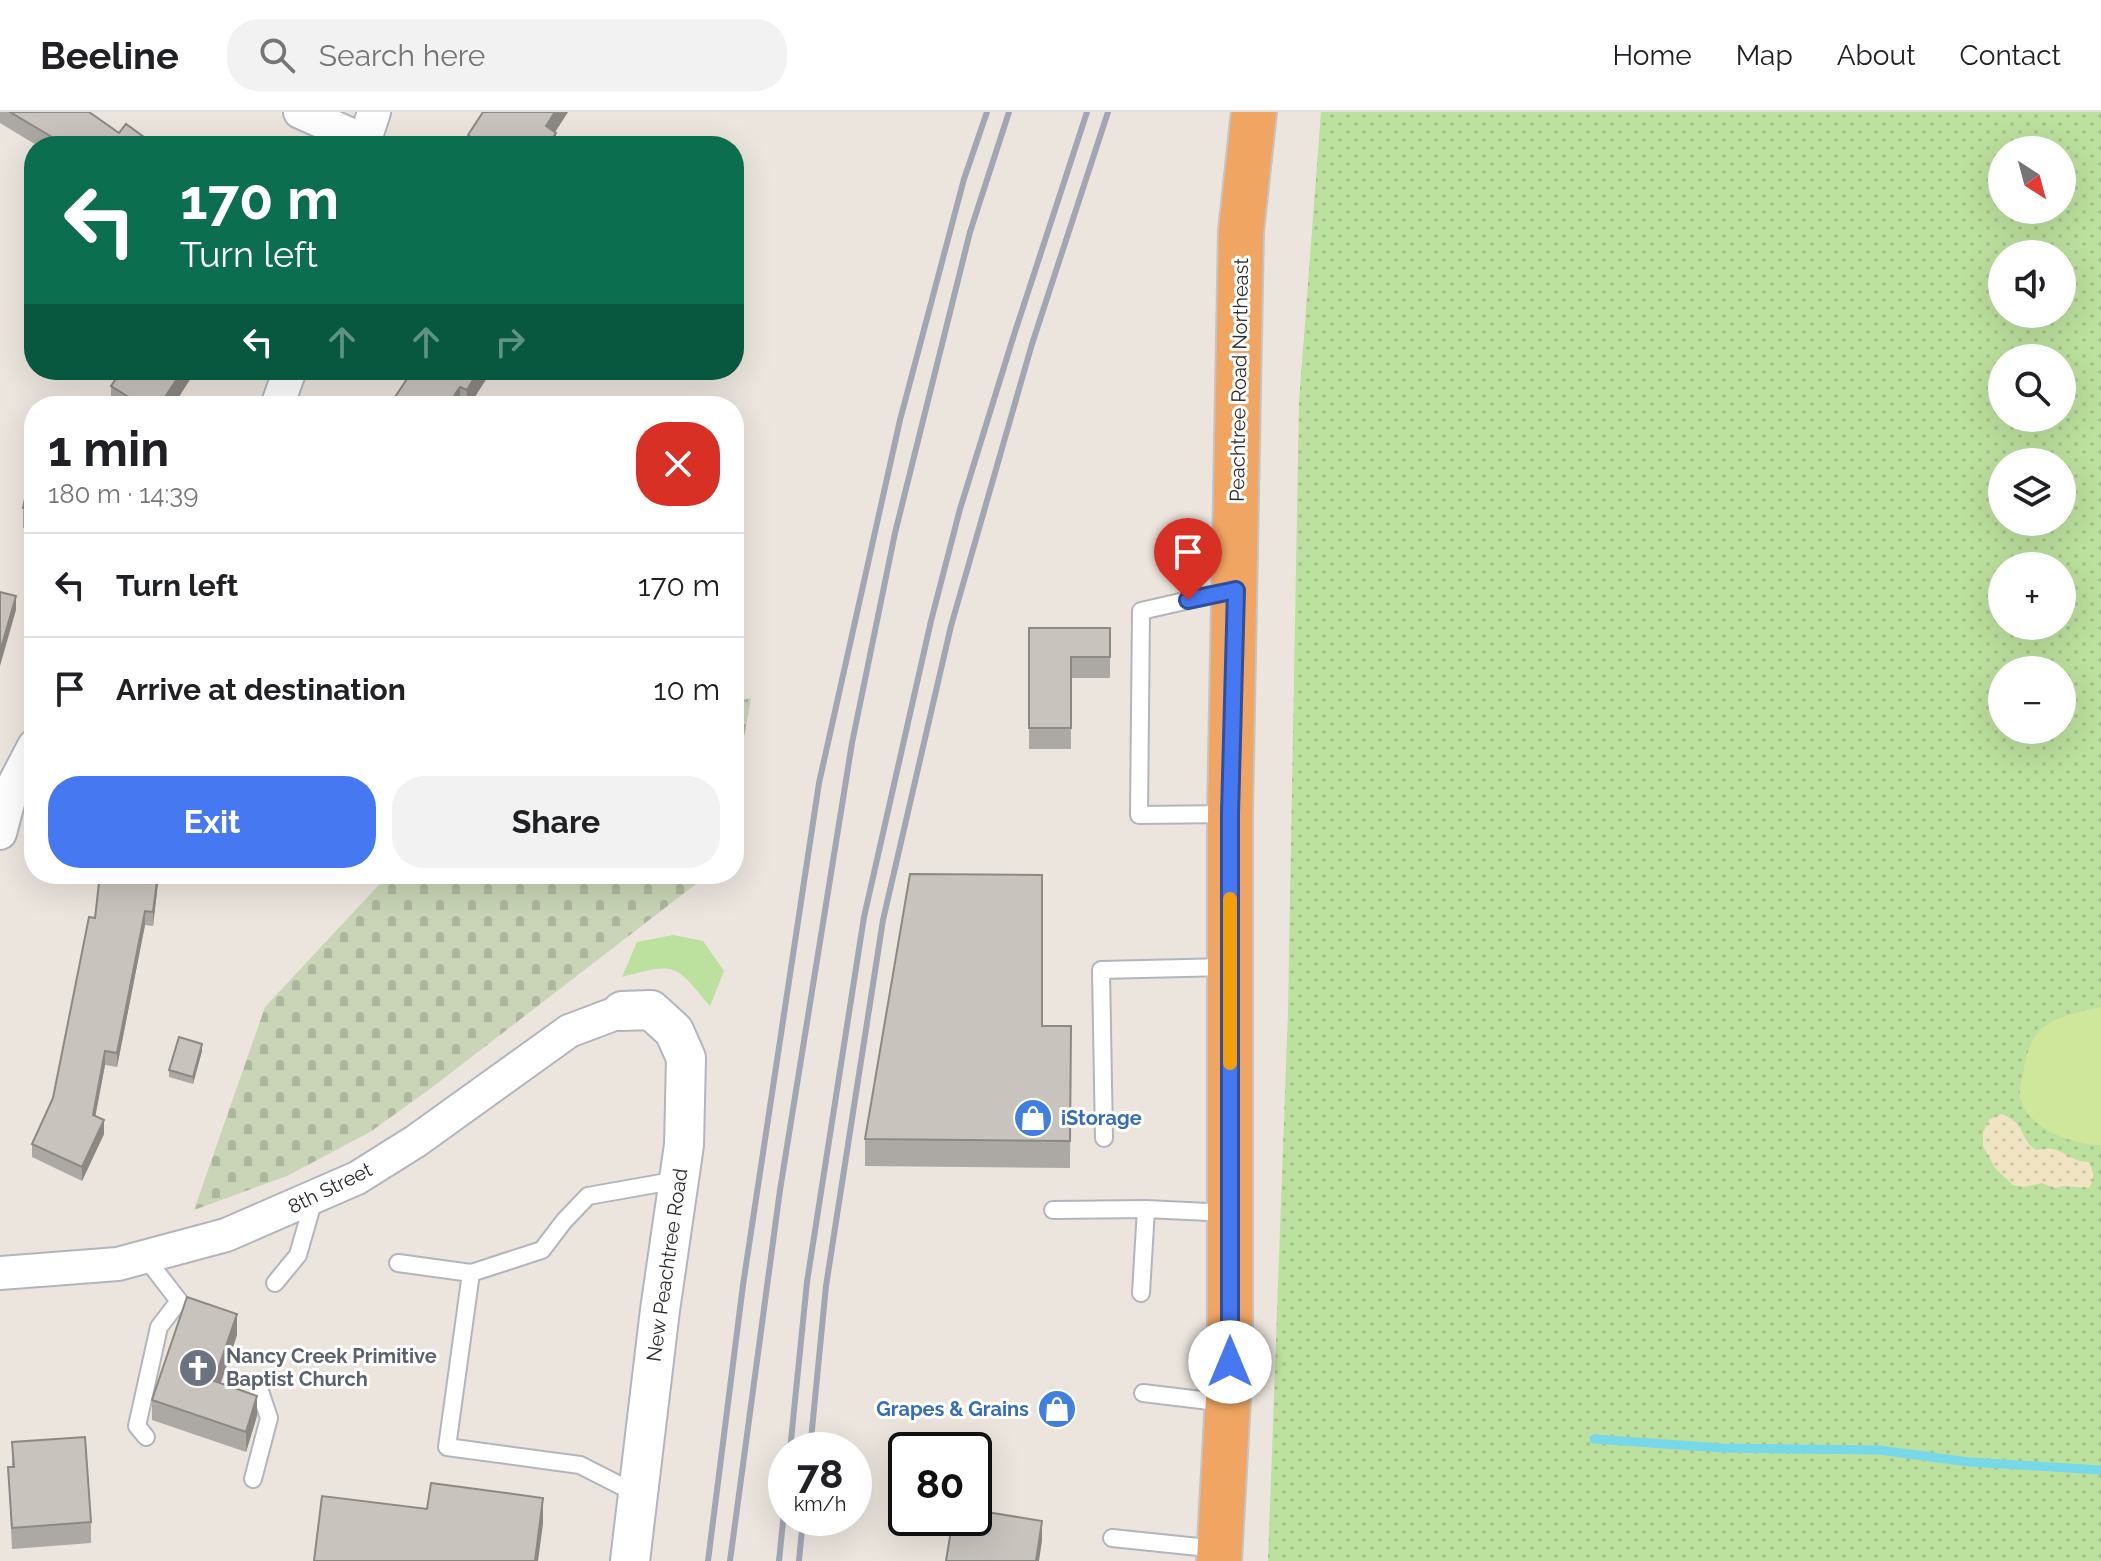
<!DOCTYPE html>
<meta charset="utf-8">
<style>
body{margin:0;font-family:Raleway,sans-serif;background:#f2f2f2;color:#202124;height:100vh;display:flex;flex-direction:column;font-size:30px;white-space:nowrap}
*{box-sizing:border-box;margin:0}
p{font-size:26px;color:#757577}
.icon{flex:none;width:44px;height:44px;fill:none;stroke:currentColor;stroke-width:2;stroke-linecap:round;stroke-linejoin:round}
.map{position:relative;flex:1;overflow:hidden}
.side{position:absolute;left:24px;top:284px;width:720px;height:488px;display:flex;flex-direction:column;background:#fff;border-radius:32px;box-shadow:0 8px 32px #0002}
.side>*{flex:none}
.hud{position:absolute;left:24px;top:24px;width:720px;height:244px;border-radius:32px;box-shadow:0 8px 32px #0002;background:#0b6e4f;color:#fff;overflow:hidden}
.needle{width:52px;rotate:144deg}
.controls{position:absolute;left:1988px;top:24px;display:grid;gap:16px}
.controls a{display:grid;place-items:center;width:88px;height:88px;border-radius:50%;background:#fff;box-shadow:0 8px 32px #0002;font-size:40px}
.speed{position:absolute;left:768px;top:1320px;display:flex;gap:16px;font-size:40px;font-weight:700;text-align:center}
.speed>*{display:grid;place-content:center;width:104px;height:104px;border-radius:50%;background:#fff;box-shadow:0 8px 32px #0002;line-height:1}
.speed small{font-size:20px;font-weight:400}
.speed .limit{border:4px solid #111;border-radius:12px;background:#fff;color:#111}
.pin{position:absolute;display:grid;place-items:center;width:68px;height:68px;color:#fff;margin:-82px -34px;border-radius:50% 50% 50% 0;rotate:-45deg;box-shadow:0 0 8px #0007}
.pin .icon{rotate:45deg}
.me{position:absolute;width:88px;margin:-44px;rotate:0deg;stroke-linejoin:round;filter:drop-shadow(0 0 6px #0008)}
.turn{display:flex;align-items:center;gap:28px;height:168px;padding:0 24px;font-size:36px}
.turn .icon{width:104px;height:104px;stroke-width:2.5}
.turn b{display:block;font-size:56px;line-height:68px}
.lanes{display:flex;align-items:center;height:76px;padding:0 24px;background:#0003;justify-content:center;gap:40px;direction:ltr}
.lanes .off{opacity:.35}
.round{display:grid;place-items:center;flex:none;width:84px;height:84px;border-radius:32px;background:#f2f2f2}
.head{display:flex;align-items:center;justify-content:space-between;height:136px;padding:0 24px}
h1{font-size:48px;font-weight:700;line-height:60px}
.cta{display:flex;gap:16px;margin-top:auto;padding:16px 24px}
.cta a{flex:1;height:92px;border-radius:32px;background:#4679f1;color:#fff;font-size:32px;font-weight:700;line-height:92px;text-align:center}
.cta a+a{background:#f2f2f2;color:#202124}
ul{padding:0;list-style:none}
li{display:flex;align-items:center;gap:24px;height:104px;padding:0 24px;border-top:2px solid #e0e0e0}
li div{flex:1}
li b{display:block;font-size:30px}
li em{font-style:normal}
header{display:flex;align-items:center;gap:48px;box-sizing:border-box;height:112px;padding:0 40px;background:#fff;border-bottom:2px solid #e0e0e0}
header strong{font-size:38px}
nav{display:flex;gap:44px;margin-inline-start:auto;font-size:28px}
.search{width:560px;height:72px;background:#f2f2f2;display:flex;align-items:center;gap:20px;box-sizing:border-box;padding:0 28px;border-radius:32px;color:#757577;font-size:30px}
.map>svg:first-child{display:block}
.grass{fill:url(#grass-dots);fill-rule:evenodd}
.sand{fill:url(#sand-dots)}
.cemetery{fill:url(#cemetery-stones)}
.garden{fill:#bce09d}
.pitch{fill:#cfe79a}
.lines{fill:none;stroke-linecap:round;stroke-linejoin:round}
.stream{stroke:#77d8e9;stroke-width:9}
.service-casing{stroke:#b2b5be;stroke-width:20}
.minor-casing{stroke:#b2b5be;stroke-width:36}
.tertiary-casing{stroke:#b2b5be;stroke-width:42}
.trunk-casing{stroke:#c4c4c4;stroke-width:48}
.service{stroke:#fff;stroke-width:16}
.minor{stroke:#fff;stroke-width:32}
.tertiary{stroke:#fff;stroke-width:38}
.trunk{stroke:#f0a662;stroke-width:44}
.rail{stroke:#a1a6b5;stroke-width:6}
.wall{fill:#aca8a3}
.shaded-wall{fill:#8c8884}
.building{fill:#c8c3bd;stroke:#8c8884;stroke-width:2}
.route-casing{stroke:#2e4f9d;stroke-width:20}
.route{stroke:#4679f1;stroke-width:14}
.slow{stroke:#f59e0b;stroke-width:14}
.labels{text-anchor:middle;stroke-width:6;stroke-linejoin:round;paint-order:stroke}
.street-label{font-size:20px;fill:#2b2b2b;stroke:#fff}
.shop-label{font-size:20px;font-weight:bold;fill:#366cbe;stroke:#fff;text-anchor:start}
.worship-label{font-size:20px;font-weight:bold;fill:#5b616d;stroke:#fff;text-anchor:start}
</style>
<header>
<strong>Beeline</strong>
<div class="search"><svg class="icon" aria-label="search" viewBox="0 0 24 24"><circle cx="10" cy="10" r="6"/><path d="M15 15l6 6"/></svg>Search here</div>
<nav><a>Home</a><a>Map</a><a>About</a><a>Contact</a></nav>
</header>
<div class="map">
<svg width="2101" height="1449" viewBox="0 0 2101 1449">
<defs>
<pattern id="grass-dots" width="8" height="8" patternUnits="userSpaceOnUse" patternTransform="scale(2)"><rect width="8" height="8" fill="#bce09d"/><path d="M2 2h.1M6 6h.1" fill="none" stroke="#a2c087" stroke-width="1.8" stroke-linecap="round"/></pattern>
<pattern id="sand-dots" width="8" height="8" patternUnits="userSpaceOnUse" patternTransform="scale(2)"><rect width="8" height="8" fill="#f0e4c3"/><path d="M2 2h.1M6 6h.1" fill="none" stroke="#cec4a8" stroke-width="1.8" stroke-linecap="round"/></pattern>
<pattern id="cemetery-stones" width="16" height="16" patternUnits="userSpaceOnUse" patternTransform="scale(2)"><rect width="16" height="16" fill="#c9d5b6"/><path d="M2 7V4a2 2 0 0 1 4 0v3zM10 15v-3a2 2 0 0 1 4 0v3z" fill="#adb79d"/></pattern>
</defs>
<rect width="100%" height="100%" fill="#ece5de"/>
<path class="grass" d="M1321,0H2101V1449H1268L1288,898L1299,289ZM2002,38H2062V98H2002ZM2002,142H2062V202H2002ZM2002,246H2062V306H2002ZM2002,350H2062V410H2002ZM2002,454H2062V514H2002ZM2002,558H2062V618H2002Z"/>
<path class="sand" d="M2001,1002C2028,1012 2018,1026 2036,1038C2063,1031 2064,1049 2089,1050C2094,1060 2095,1066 2089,1076L2064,1074L2054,1076L2042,1071L2024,1075L2013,1073L1995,1056L1983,1034V1020L1990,1007Z"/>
<path class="cemetery" d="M751,586L734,683V590Z
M389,762H709L430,977L370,1020L287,1064L194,1098L265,895Z"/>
<path class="garden" d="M673,823L703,829L724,859L710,894C675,852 676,850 622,865L637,830Z"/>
<path class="pitch" d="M2101,895V1033C2073,1033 2027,1017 2020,985C2019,976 2023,964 2024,955C2026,943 2031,929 2038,920C2052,905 2082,899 2101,895Z"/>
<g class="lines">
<path class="stream" d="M1594,1327L1723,1336L1879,1338L1969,1350L2101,1358"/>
<g class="service-casing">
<path id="service" d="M1229,702L1139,703L1141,499L1233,478
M1104,1026L1101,858L1227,855
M1053,1098L1146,1097
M145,1145L179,1189L159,1215L137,1314L146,1325
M398,1151L471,1161L447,1335L580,1353L637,1382
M471,1161L542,1138L564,1109L588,1084L678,1068
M275,1171L298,1143L314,1087
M1141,1181L1146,1097L1229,1101
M1143,1281L1226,1291
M253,1367L269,1306L258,1273
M1112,1426L1218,1437"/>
</g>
<g class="minor-casing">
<path id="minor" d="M300,0L365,29
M363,34L374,0
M277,294L290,258
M0,721L12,676L34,634
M0,1161L118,1152L226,1123L357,1066L416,1029L569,919L622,899"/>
</g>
<g class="tertiary-casing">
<path id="tertiary" d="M622,899L651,898L674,919L686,946L684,1033L660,1198L630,1449"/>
</g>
<g class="trunk-casing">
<path id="trunk" d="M1219,1449L1230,1250V702L1241,119L1254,0"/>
</g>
<use href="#service" class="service"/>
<use href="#minor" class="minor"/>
<use href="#tertiary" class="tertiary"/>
<use href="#trunk" class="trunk"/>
<path class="rail" d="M790,1338L807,1170L864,805L931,509L960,397L1013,226L1087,0
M810,1338L826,1174L883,808L951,514L1032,232L1108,0
M708,1449L743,1173L819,671L900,308L964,67L987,0
M730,1449L780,1078L852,631L895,421L970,120L1009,0
M779,1449L786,1380
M799,1449L803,1406"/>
</g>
<path class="wall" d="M0,0H89L119,21L155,34H38L0,11Z
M483,0H568L555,20L556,34H468V23Z
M196,258L173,294H111V274Z
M402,258H492L469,294H389L410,263Z
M34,350V419L23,416V396Z
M1029,516H1110V566H1071V637H1029Z
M100,762H159L153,814L145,813L117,955L105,953L95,1004L104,1022L82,1069L32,1045V1032L53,986L95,806Z
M1042,914H1071L1070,1056L865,1054V1027Z
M202,939L193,972L169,965V958Z
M237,1223L221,1271L257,1304L246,1340L152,1308V1288Z
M12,1330L91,1410V1431L12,1437L8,1355H12Z"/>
<path class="shaded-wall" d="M555,0H568L546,34V14Z
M556,21V34H549V31Z
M183,258H196L173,294H159Z
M479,258H492L469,294H467V278Z
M460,275V294H447Z
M16,484V498L0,554V540Z
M158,762H159L153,814V800Z
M145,799V813L117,955V941Z
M202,932V939L193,972V965Z
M105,939V953L93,1017V1003Z
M104,1008V1022L82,1069V1055Z
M237,1202V1223L214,1290V1269Z
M257,1284V1304L246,1340V1320Z
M543,1386V1412L538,1449H535Z
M1042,1409V1429L1039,1449H1036Z"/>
<path class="building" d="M10,0H89L119,21L126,12L155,33L67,34Z
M483,0H555L546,14L556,21L549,31L553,34H484L468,23Z
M122,258H183L159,294H143L111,274Z
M413,258H479L467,278L460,275L447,294H389Z
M33,349L34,350V398L23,396Z
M0,480L16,484L0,540Z
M1029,516H1110V545H1071V616H1029Z
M100,762H158L153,800L145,799L117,941L105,939L93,1003L104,1008L82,1055L32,1032L53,986L89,805L95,806Z
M910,762L1042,763V914H1071L1070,1029L865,1027Z
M179,925L202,932L193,965L169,958Z
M187,1185L237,1202L214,1269L257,1284L246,1320L152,1288Z
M85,1325L91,1410L12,1416L8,1355H14L12,1330Z
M431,1371L543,1386L535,1449H314L322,1384L427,1397Z
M974,1398L1042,1409L1036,1449H946L953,1406H974Z"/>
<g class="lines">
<g class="route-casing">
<path id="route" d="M1188,488L1236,478L1230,702V1250"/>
</g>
<use href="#route" class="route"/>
<path class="slow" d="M1230,951V787"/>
</g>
<defs>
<g id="shop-disc" transform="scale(2)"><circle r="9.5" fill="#3f7fe0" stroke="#fff"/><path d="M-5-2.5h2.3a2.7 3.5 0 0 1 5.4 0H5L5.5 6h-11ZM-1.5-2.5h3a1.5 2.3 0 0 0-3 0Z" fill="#fff"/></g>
<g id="church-disc" transform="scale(2)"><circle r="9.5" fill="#6b7280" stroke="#fff"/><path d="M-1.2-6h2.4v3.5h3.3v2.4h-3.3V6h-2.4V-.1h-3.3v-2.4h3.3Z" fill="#fff"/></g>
</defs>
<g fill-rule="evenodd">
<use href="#shop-disc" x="1033" y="1006"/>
<use href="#church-disc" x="198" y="1256"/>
<use href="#shop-disc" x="1057" y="1297"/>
</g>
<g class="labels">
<g class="street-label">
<text transform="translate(1239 268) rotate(-89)" y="7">Peachtree Road Northeast</text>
<text transform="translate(330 1076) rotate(-26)" y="7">8th Street</text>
<text transform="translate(667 1153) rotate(-82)" y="7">New Peachtree Road</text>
</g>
<g class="shop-label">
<text x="1061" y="1013">iStorage</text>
<text x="1029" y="1304" text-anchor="end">Grapes &amp; Grains</text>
</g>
<g class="worship-label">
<text x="226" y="1251">Nancy Creek Primitive<tspan x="226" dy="23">Baptist Church</tspan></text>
</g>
</g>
</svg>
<div class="controls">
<a><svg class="needle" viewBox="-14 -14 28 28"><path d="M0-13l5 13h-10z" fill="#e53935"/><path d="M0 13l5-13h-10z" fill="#757577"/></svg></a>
<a><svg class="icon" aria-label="sound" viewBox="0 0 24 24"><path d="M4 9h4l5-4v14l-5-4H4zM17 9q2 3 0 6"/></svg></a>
<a><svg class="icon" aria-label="search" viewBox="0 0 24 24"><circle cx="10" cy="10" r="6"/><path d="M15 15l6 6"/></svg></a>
<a><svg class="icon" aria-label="layers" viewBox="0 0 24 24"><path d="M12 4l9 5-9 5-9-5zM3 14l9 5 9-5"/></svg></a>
<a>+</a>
<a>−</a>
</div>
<div class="speed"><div>78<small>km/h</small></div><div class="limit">80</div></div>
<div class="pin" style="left:1188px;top:488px;background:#d93025"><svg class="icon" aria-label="arrive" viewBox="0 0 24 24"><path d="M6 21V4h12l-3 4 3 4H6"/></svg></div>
<svg class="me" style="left:1230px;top:1250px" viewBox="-20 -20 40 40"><circle r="19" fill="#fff"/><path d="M0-13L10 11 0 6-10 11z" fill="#4679f1"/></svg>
<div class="hud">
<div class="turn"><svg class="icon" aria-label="left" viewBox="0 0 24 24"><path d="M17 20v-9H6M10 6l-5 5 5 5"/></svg><div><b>170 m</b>Turn left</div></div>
<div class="lanes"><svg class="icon" aria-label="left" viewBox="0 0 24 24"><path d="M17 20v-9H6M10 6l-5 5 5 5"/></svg><svg class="icon off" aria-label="ahead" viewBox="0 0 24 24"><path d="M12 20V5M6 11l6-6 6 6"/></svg><svg class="icon off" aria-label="ahead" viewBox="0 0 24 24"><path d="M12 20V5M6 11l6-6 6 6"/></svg><svg class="icon off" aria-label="right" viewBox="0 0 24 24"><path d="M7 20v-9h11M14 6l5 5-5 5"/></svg></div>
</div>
<section class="side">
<div class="head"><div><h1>1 min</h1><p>180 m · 14:39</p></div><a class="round" style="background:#d93025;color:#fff"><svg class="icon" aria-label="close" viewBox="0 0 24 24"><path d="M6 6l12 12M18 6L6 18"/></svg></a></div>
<ul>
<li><svg class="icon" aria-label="left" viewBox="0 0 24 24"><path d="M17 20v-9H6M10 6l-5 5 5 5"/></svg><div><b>Turn left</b></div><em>170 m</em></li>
<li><svg class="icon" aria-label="arrive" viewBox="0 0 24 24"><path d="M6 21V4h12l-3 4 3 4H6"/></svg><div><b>Arrive at destination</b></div><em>10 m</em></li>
</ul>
<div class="cta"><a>Exit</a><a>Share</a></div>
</section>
</div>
